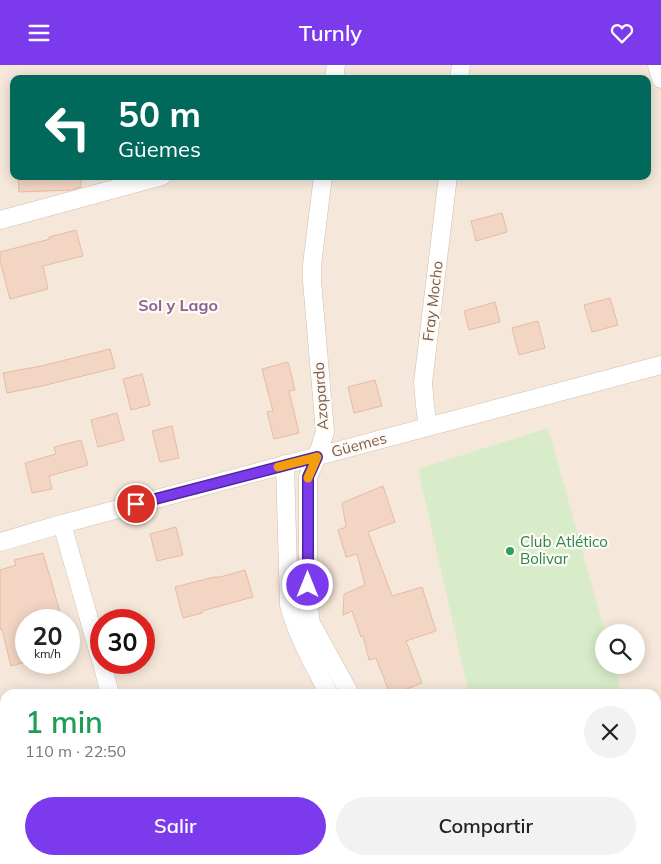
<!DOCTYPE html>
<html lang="es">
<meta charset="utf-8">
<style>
body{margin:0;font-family:Mulish,sans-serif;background:#f2f2f2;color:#222;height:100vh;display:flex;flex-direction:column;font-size:19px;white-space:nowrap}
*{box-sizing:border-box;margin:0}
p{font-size:16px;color:#767676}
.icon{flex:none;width:28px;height:28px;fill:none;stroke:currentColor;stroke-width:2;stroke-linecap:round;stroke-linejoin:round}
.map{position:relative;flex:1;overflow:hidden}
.sheet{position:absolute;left:0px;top:624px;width:661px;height:176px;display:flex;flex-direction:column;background:#fff;border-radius:15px 15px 0 0;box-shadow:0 2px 12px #0003}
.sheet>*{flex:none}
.banner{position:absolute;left:10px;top:10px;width:641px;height:105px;border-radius:10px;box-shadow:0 2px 12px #0003;background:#00695c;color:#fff;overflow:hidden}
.controls{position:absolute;left:595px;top:559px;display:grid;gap:10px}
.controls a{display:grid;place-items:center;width:50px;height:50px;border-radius:50%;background:#fff;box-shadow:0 2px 12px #0003;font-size:25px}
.speed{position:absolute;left:15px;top:544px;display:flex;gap:10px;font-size:25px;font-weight:700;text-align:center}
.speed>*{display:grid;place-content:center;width:65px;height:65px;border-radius:50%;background:#fff;box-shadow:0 2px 12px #0003;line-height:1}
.speed small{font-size:12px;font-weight:400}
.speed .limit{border:8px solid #d22;background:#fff;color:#111}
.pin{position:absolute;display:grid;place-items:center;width:42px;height:42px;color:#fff;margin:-21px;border:2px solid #fff;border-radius:50%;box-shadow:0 1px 5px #0007}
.me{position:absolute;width:55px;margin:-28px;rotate:0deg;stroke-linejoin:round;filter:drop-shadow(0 0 4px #0008)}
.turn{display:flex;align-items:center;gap:18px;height:105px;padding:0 25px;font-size:22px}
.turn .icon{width:65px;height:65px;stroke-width:2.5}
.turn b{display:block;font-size:35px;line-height:42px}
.round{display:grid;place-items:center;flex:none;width:52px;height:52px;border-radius:26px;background:#f2f2f2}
.overview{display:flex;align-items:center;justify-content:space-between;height:85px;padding:0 25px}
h1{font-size:30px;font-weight:600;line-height:38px;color:#1e9e55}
.action{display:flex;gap:10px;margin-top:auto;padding:10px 25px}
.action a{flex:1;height:58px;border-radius:30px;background:#7c3aed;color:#fff;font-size:20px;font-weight:600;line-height:58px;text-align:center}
.action a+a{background:#f2f2f2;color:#222}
header{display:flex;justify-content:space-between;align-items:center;height:65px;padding:0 25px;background:#7c3aed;color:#fff;font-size:22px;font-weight:600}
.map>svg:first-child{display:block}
.residential{fill:#f5e8da;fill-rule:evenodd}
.green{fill:#d8ecc9}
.building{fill:#f3d5c3;stroke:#e6bba3}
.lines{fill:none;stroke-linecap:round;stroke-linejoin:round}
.street-casing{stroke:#d1beb0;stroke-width:19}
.street{stroke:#fff;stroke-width:18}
.route-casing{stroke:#51269a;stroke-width:12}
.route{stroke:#7c3aed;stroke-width:9}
.slow{stroke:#f59e0b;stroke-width:9}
.leisure-dot{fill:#2e9e5b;stroke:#fffaf3;stroke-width:2}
.labels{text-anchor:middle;stroke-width:4.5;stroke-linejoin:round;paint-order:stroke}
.street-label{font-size:15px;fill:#7a5c4d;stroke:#fffaf3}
.leisure-label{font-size:15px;fill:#27864d;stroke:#fffaf3;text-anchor:start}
.neighbourhood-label{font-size:16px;font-weight:bold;fill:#846695;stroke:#fffaf3}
</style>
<header><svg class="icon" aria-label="menu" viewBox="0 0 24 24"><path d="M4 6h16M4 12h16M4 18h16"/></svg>Turnly<svg class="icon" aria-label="heart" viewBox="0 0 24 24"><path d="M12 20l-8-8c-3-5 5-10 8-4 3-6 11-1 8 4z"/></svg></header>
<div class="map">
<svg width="661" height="799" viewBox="0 0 661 799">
<rect width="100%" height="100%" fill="#fdf6ec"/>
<path class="residential" d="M0,0H661V799H0ZM14,14H648V111H14ZM26,555H69V598H26ZM101,555H144V598H101ZM604,568H636V600H604ZM5,629H656V795H5Z"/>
<path class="green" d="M548,363L605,567L604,568V600H614L622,629H469L418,404Z
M661,680V799H508L507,795H656V682Z"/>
<path class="building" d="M18,111H81V122L71,125L19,127Z
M502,148L507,167L476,176L471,156Z
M76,165L83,191L43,201L48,224L10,234L0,196V187L50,174L49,172Z
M610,233L618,260L592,267L584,240Z
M495,237L500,257L469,265L464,246Z
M538,256L545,283L519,290L512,263Z
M110,284L115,303L42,321L7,328L3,308L41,301Z
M288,297L295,325L289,326L299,368L274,374L267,347L273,346L262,304Z
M142,309L150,340L131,345L123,314Z
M375,315L382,341L354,348L348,322Z
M117,348L124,375L98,382L91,355Z
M172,361L179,393L160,397L152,366Z
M81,375L88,400L49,411L52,424L32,428L25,398L56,389L54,382Z
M383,421L395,457L368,467L392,531L422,522L436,566L406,576L422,618L394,629H390L376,593L369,595L363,571L361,572L352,546L343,550L344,529L365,520L357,489L346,492L338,465L346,462L342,438Z
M176,462L183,490L157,496L150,469Z
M43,488L60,547L30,555H26L24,557L25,559H22L26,578V597L11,601L2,564L0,565V505L16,500L14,495Z
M245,505L253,532L202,546V548L183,553L175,522L214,512H220Z"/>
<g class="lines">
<g class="street-casing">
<path id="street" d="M657,0L661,14
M334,14L336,0
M459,14L461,0
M323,111L312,200V216L325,367L317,392L308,412V538L311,558L350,629
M0,155L162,111
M428,361L425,341L423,318L448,111
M285,399L289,540C297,571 314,600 329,629
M62,459L101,596
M0,477L62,459L661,300
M102,598L110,629
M382,795L383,799
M405,795L406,799
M162,799L177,795"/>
</g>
<use href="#street" class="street"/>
</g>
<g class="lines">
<g class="route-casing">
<path id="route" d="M136,439L317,392L308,412V520"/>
</g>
<use href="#route" class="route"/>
<path class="slow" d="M278,402L317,392L308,413"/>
</g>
<circle class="leisure-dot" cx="510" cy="486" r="5"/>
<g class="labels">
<g class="street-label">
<text transform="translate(433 236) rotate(-83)" y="5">Fray Mocho</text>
<text transform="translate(321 331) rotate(-94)" y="5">Azopardo</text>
<text transform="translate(359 380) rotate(-15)" y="5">Güemes</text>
</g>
<g class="leisure-label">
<text x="520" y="482">Club Atlético<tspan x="520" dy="17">Bolivar</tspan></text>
</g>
<g class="neighbourhood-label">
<text x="178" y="246">Sol y Lago</text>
</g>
</g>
</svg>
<div class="controls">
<a><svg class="icon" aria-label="search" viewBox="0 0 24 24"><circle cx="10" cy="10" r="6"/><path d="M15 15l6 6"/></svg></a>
</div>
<div class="speed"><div>20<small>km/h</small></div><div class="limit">30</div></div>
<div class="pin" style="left:136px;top:439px;background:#d93025"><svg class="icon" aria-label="arrive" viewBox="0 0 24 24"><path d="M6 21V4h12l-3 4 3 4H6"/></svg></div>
<svg class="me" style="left:308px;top:520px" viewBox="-20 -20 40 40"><circle r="17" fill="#7c3aed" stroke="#fff" stroke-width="3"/><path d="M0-11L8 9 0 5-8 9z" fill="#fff"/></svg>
<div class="banner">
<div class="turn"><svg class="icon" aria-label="left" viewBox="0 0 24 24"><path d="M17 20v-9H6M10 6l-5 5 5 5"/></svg><div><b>50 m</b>Güemes</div></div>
</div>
<section class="sheet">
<div class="overview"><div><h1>1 min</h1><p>110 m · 22:50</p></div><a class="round"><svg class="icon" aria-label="close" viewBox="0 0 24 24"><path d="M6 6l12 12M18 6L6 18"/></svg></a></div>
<div class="action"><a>Salir</a><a>Compartir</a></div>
</section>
</div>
